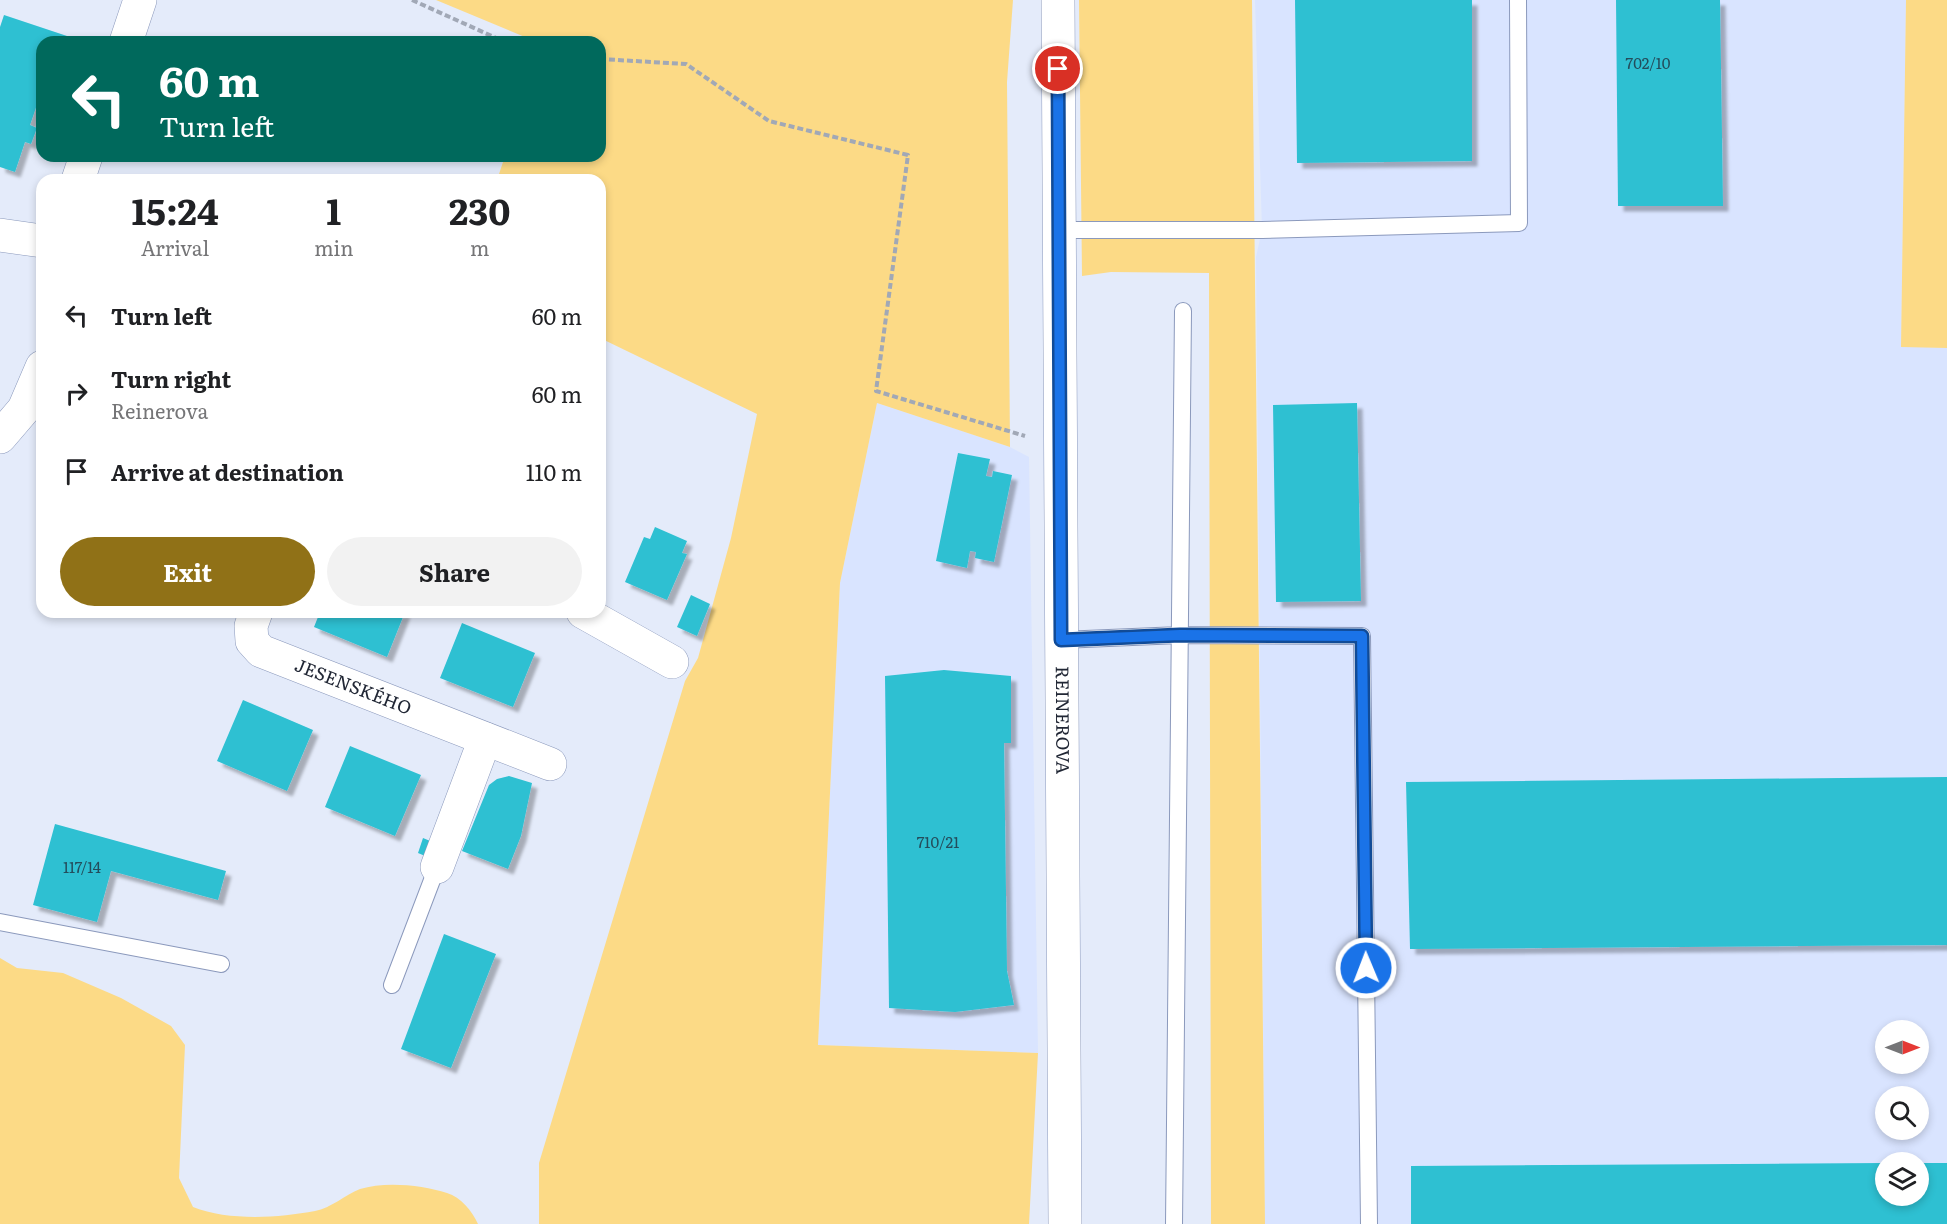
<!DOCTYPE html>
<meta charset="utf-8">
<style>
body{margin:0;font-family:Literata,serif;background:#f2f2f2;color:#202124;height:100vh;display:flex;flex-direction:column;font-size:22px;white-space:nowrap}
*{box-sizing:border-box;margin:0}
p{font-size:20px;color:#757577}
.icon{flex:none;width:33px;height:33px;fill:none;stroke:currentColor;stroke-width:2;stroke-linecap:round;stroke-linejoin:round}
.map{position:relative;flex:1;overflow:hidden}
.details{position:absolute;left:36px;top:174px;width:570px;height:444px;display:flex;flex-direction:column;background:#fff;border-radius:18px;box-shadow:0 3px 9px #0003}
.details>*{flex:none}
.banner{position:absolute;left:36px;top:36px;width:570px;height:126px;border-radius:18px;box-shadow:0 3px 9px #0003;background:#00695c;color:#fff;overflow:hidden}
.needle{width:39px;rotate:90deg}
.controls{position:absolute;left:1875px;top:1020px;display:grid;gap:12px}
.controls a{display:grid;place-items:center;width:54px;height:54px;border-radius:50%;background:#fff;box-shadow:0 3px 9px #0003;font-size:30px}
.pin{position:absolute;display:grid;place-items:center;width:51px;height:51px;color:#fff;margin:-26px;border:3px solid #fff;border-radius:50%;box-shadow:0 2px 6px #0007}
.me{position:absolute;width:66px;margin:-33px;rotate:359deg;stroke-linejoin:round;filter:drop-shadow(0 0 4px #0008)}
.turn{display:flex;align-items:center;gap:21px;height:126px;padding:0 24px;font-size:27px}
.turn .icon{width:78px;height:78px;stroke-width:2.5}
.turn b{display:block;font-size:42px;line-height:51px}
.eta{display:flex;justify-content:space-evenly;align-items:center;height:102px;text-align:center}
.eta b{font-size:36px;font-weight:700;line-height:42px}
.button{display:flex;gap:12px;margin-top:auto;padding:12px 24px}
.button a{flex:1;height:69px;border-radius:36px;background:#907117;color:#fff;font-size:24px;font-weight:700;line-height:69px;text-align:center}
.button a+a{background:#f2f2f2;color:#202124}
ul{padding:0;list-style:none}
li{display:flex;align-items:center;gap:18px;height:78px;padding:0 24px}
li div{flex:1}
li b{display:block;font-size:22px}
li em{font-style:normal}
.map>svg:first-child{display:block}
.built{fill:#d9e4ff;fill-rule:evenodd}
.green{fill:#fcda86}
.building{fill:#2ec0d2;filter:url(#shadow)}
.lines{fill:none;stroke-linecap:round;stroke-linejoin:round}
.lane-casing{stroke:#8b99bc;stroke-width:18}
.street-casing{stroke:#8b99bc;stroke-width:34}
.path{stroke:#a1a8b6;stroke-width:4;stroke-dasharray:6 3;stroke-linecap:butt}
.lane{stroke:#fff;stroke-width:16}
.street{stroke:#fff;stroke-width:33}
.route-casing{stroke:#114b97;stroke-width:15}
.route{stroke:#1a73e8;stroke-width:10}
.labels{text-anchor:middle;stroke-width:6;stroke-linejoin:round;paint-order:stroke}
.number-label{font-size:15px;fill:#244d5c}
.street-label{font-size:18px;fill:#212735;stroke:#e4ebfa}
</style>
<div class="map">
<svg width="1947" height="1224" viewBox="0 0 1947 1224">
<defs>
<filter id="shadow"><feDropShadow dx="5.5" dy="5.5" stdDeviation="1.5" flood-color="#0004"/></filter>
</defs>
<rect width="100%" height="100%" fill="#e4ebfa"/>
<path class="built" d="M1255,0H1906L1901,346L1947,348V1224H1265L1256,257L1262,230ZM1886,1030H1918V1064H1886ZM1886,1096H1918V1130H1886ZM1886,1162H1918V1196H1886Z
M877,403L1010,447L1029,457L1038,1053L818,1045L840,583Z"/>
<path class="green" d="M436,0H1013L1007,82L1010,447L877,403L840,583L818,1045L1038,1053L1029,1224H539V1163L685,681L698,658L731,538L757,414L600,338V180H497L505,156H600V42H537Z
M1079,0H1252L1265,1224H1211L1209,273L1111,272L1082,276Z
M1906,0H1947V348L1901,347Z
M0,958L17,968L63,973L121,998L171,1026L185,1045L179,1178L193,1207C228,1221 278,1218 315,1211C331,1208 345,1195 360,1189C385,1181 423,1185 447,1193C461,1197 472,1211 478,1224H0Z"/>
<path class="building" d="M1295,0H1472V161L1297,163Z
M1616,0H1720L1723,206H1618Z
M4,15L67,36L65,42H42V97L40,96L30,125L37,128L31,144L25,142L15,172L0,167V27Z
M1357,403L1361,601L1276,602L1273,405Z
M958,453L990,459L986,476L992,477L993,471L1012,475L994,562L975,558L976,552L970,551L967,568L936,561Z
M655,527L687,541L682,553L687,554L667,600L625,582L644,537L650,539Z
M691,595L710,604L697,636L677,627Z
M320,612H405L387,657L314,627Z
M462,623L535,653L513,707L440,678Z
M944,670L1011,676V743H1004L1007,971L1014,1005L955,1012L889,1008L885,676Z
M243,700L313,730L287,791L217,761Z
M350,746L421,775L395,836L325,807Z
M509,776L532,783L521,836L508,869L462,851L489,785L497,779Z
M1947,777V945L1410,949L1406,782Z
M55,824L226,871L218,900L111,871L97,922L33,905Z
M423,838L435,843L430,858L418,853Z
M444,934L496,954L451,1068L401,1049Z
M1886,1163V1196H1918V1163H1947V1224H1411V1166Z"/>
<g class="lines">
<g class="lane-casing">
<path id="lane" d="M1059,230H1262L1519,223L1518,0
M1061,640L1180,635L1362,636L1369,1224
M0,922L221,964
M392,985L437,867
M1174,1224L1183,311"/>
</g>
<g class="street-casing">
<g id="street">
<path id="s1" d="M1058,0L1065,1224"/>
<path d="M126,42L140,0"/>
<path d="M78,180L86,156"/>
<path d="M0,235L42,241"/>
<path d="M0,437L24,409L42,367"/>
<path id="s2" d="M256,612L251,626L252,641L261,651L550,764"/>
<path d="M583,612L672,662"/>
<path d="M437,867L485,739"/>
</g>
</g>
<path class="path" d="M412,0L505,42
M600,59L686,64L769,121L908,155L876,391L1025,436"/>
<use href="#lane" class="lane"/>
<use href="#street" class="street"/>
</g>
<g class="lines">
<g class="route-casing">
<path id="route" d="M1058,69L1061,640L1180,635L1362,636L1366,968"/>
</g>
<use href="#route" class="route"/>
</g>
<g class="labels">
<g class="number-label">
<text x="1648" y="69">702/10</text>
<text x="938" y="848">710/21</text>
<text x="82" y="873">117/14</text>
</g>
<g class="street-label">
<text dy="6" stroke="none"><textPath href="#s2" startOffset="142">JESENSKÉHO</textPath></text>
<text dy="6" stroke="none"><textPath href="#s1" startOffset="720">REINEROVA</textPath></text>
</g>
</g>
</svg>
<div class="controls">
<a><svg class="needle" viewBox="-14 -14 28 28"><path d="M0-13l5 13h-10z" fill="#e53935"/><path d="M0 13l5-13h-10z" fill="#757577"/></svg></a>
<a><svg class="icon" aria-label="search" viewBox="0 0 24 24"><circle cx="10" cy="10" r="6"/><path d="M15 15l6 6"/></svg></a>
<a><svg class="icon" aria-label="layers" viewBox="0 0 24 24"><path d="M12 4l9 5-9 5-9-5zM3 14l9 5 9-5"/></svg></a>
</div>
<div class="pin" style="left:1058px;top:69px;background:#d93025"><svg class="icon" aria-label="arrive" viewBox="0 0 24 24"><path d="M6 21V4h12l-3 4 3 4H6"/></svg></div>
<svg class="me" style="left:1366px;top:968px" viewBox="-20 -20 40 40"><circle r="17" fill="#1a73e8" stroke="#fff" stroke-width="3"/><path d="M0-11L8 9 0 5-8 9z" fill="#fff"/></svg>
<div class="banner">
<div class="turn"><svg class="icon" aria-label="left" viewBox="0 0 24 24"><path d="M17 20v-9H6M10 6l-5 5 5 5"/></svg><div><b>60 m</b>Turn left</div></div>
</div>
<section class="details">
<div class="eta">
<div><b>15:24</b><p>Arrival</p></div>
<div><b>1</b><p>min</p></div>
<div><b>230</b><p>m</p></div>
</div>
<ul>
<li><svg class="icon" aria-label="left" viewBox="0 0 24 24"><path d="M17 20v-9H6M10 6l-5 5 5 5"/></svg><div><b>Turn left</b></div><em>60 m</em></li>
<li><svg class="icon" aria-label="right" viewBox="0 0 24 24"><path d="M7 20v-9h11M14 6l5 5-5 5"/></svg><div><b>Turn right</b><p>Reinerova</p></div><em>60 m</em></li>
<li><svg class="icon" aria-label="arrive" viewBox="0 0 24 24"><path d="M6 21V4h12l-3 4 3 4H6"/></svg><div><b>Arrive at destination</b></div><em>110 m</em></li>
</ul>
<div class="button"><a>Exit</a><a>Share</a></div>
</section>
</div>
